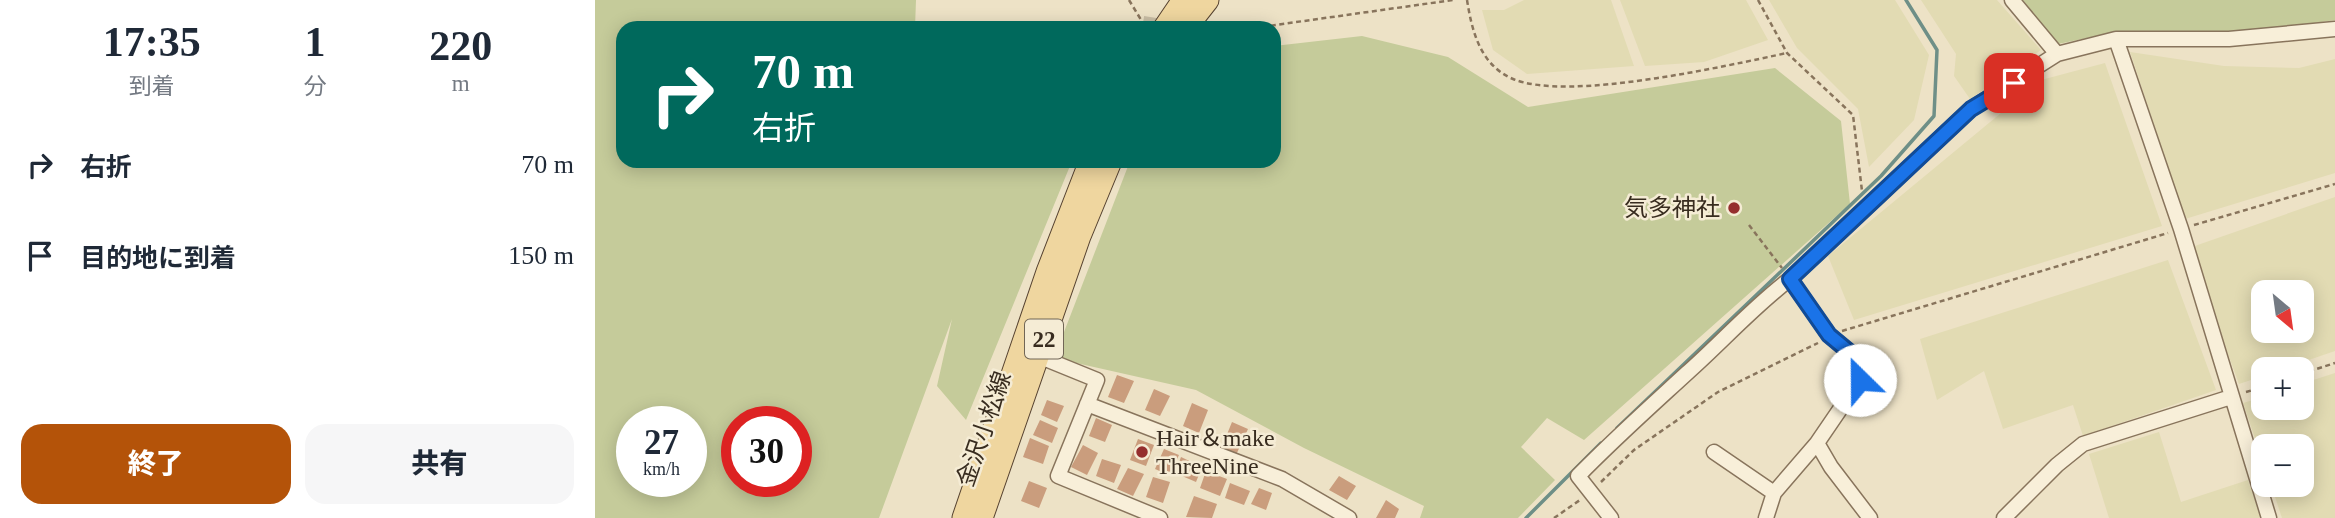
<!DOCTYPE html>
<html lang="ja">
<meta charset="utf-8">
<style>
body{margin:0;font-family:"Times New Roman","Noto Sans JP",serif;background:#f6f6f7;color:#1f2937;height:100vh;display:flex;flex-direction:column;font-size:26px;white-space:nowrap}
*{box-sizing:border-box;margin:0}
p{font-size:23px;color:#747a83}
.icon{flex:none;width:38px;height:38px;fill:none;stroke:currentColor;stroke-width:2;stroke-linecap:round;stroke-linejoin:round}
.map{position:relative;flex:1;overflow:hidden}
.side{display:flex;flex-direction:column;background:#fff;width:595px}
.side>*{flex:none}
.guide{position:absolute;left:21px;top:21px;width:665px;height:147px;border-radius:21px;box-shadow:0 4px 18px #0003;background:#00695c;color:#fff;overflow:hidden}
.needle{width:46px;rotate:151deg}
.buttons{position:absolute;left:1656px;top:280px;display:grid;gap:14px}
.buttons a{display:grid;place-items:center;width:63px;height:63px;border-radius:14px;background:#fff;box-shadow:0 4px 18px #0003;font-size:35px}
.speed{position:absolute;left:21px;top:406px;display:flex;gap:14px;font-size:35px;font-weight:700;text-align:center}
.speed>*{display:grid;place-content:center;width:91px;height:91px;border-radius:50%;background:#fff;box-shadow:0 4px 18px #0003;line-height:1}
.speed small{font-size:18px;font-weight:400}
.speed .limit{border:10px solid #d22;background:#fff;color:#111}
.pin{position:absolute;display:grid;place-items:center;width:60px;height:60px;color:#fff;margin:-30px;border-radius:14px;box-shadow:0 4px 10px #0006}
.me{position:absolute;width:77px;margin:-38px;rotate:337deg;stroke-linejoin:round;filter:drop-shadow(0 0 5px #0008)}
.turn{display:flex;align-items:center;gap:24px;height:147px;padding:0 21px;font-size:32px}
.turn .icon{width:91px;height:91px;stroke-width:2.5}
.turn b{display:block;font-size:49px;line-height:60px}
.eta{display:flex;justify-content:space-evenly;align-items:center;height:119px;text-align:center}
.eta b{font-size:42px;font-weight:800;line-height:49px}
.button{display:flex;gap:14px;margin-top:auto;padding:14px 21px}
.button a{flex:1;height:80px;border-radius:21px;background:#b45309;color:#fff;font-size:28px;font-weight:800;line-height:80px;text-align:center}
.button a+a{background:#f6f6f7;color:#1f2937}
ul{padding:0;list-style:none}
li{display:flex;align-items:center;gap:21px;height:91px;padding:0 21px}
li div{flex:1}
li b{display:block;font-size:26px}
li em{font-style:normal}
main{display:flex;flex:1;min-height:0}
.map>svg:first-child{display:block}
.farmland{fill:#e2dbb3;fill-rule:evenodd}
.green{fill:#c5cb9a;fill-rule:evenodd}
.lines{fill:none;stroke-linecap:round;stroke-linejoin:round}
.stream{stroke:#6e8f87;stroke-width:3.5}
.building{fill:#ca9d7d}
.minor-tunnel{stroke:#c9bea5;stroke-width:14;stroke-dasharray:14 7;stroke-linecap:butt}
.minor-casing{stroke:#88745c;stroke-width:17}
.primary-casing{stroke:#564230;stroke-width:25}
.path{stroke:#88745c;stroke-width:2.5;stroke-dasharray:5 3.5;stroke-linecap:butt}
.minor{stroke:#f8efd9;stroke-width:14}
.primary{stroke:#efd69f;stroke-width:23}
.route-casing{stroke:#114b97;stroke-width:18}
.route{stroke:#1a73e8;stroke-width:12}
.poi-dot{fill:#952e2e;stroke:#f5ecd5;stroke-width:2.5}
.labels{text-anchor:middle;stroke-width:5;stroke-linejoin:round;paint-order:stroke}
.shield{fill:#f5ecd5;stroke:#716656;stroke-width:2}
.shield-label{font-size:23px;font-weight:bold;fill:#382c1f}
.poi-label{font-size:24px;fill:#382c1f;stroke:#f5ecd5;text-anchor:end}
.street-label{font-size:24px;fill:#382c1f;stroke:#f5ecd5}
</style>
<main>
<section class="side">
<div class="eta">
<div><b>17:35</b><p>到着</p></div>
<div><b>1</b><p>分</p></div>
<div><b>220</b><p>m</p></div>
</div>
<ul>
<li><svg class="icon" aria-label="right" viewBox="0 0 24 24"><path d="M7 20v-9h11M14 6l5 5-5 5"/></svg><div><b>右折</b></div><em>70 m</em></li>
<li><svg class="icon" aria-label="arrive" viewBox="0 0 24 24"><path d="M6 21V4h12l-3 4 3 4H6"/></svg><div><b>目的地に到着</b></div><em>150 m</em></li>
</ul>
<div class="button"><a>終了</a><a>共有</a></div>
</section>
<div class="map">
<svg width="1740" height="518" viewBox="0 0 1740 518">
<rect width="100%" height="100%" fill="#ede2c6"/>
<path class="farmland" d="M929,0H1016L1039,66L932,74L898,50L887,10H909Z
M1025,0H1151L1173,40L1109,62L1050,66Z
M1174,0H1300L1334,55L1319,120L1274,167L1263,109L1202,48Z
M1326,0H1402L1446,50L1375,99L1359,76L1361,54Z
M1535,52L1629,66L1704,68L1740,59V173L1590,219Z
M1510,63L1567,226L1259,320L1233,256L1446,80Z
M1740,197V351L1687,369H1668V376L1644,384L1594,248ZM1668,292H1706V331H1668Z
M1573,260L1621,390L1488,436L1478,405L1408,429L1389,371L1342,400L1325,339Z
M1740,373V518H1687L1676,485H1706V446H1668V462L1648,403L1668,397V408H1706V384Z
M1564,432L1586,502L1653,480L1666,518H1514L1494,454Z"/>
<path class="green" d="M0,0H321L320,28H28V161H477L371,420L342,386L357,319L284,518H0ZM37,422H96V481H37ZM142,422H201V481H142Z
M1428,0H1740V20L1637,35L1521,32L1463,44Z
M767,36L853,57L933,107L1180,68L1246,121L1255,204L989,440L952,418L926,447L960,480L923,518H825L829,506L709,448L601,390L459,358L535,161H679V46Z"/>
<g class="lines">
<path class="stream" d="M1022,428L1286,176L1339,116L1342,50L1311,0
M931,518L1006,443"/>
</g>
<path class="building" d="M522,375L539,381L529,403L513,397Z
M559,389L575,396L565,416L550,410Z
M452,400L469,406L462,422L446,415Z
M597,403L613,410L604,433L588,426Z
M501,418L517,425L510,442L494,436Z
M445,420L463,428L457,443L438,435Z
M637,422L653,429L641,455L626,449Z
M435,438L454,446L448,464L428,457Z
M543,439L559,445L551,466L535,460Z
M488,445L503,453L492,475L476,467Z
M569,449L584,455L574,475L560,469Z
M586,457L607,467L601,482L580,473Z
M507,459L526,465L519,483L501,476Z
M533,468L549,474L538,496L522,489Z
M611,471L632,479L625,496L605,488Z
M744,476L761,486L752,500L734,490Z
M558,477L575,482L568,503L551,497Z
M434,481L452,488L444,508L426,501Z
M635,483L655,491L649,505L630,498Z
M664,488L677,493L671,510L656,504Z
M599,496L622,504L617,518L591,517Z
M791,500L804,509L800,518H781Z"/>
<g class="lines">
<path class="minor-tunnel" d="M548,23L579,28"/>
<g class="minor-casing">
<path id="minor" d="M1417,0L1462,54L1521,39H1634L1740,29
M1521,39L1586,229L1674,518
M1195,279L1234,335L1264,360L1265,380L1222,443L1236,467L1275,518
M443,356L502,380L463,476L565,518
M492,404L687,479L754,518
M1119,452L1179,493
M1016,518L983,476C1018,440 1055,407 1092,373C1127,342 1158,307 1195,279L1376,109L1462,54
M1171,518L1179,493L1222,443
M1409,518L1462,465L1488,444L1636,397"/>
</g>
<g class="primary-casing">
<path id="primary" d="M570,28L589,0
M590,28L612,0
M369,518L453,272L496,161
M386,518L484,236L515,161"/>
</g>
<path class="path" d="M534,0L548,23
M872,0C877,31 885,65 918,79C974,102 1130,66 1192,53
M1163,0L1192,53L1258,115L1267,191
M659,28L858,0
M1154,225L1187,268
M1599,225L1740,184
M1247,331L1573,233
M1706,374L1740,363
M1651,392L1668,387
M1006,482L1039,450L1123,392L1223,343
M959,518L985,500"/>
<use href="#minor" class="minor"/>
<use href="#primary" class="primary"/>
</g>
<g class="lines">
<g class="route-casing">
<path id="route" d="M1265,380L1264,360L1234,335L1195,279L1376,109L1419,83"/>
</g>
<use href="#route" class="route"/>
</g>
<g class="poi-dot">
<circle cx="1139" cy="208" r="7"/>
<circle cx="547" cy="452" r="7"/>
</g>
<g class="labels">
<rect class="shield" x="430" y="319.5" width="38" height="39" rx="5"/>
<g class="shield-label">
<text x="449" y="347">22</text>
</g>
<g class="poi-label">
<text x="1125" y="216">気多神社</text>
<text x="561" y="446" text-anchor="start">Hair＆make<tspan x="561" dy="28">ThreeNine</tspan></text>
</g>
<g class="street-label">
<text transform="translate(389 429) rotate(-71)" y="8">金沢小松線</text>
</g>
</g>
</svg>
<div class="buttons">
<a><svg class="needle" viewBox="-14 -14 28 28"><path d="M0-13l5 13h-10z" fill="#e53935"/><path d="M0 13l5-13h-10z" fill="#747a83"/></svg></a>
<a>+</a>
<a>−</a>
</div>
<div class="speed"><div>27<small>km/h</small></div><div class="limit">30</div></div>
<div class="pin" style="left:1419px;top:83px;background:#d93025"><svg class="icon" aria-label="arrive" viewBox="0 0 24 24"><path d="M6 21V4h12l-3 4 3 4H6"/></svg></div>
<svg class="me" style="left:1265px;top:380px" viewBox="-20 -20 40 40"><circle r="19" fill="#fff"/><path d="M0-13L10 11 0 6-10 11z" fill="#1a73e8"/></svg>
<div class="guide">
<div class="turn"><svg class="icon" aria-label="right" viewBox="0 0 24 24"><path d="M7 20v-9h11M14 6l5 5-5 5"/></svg><div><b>70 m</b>右折</div></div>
</div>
</div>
</main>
